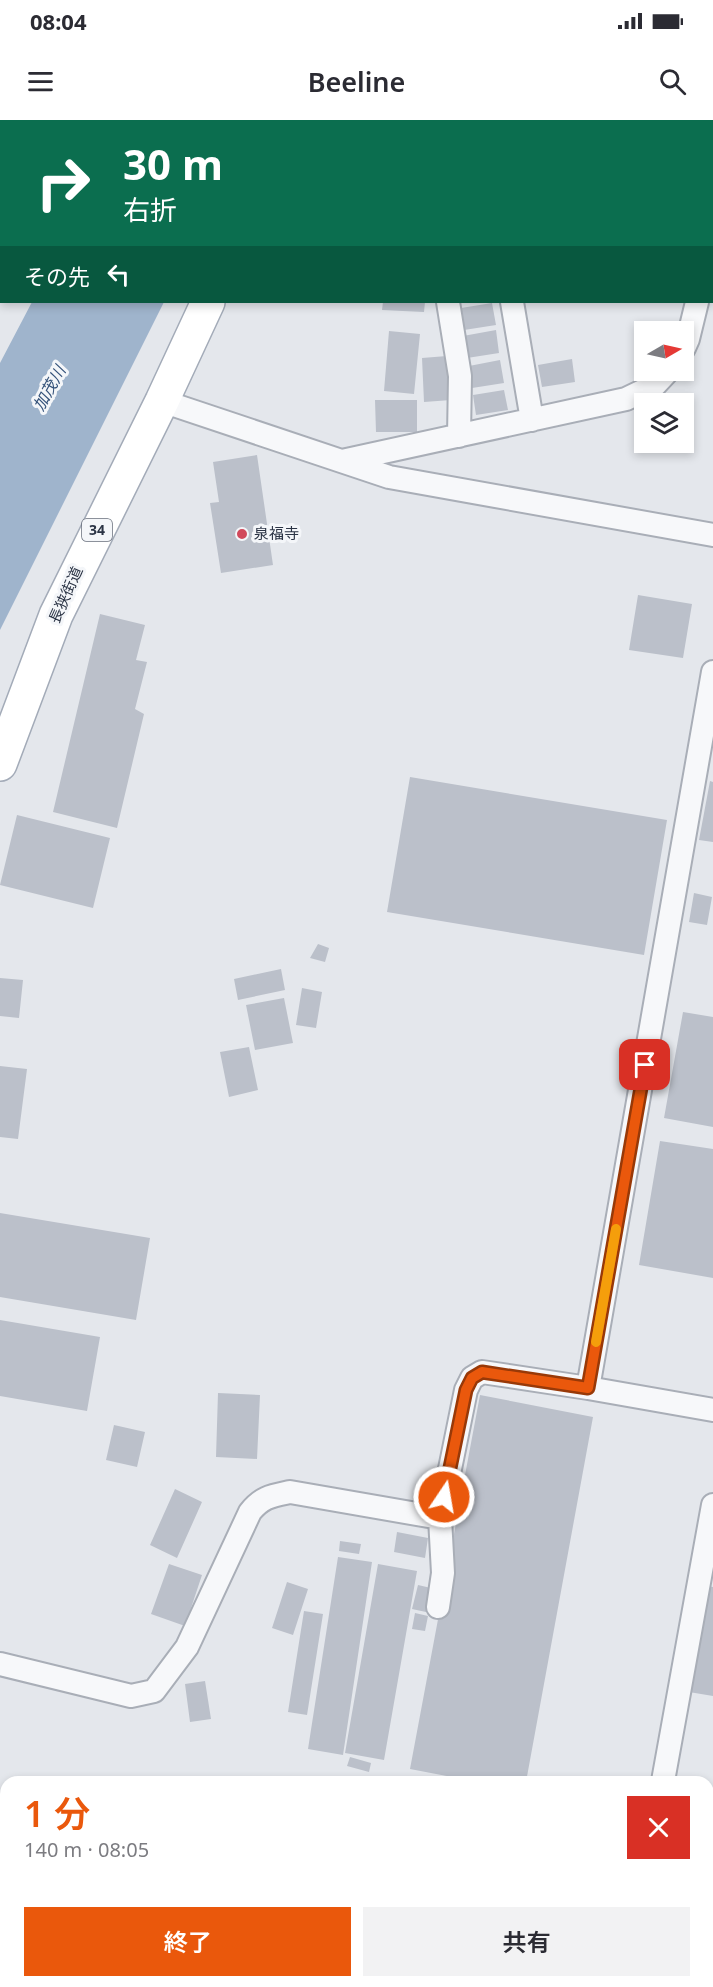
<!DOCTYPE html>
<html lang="ja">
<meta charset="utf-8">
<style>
body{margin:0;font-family:"Noto Sans","Noto Sans JP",sans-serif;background:#f2f2f3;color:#2b2b33;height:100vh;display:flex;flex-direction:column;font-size:22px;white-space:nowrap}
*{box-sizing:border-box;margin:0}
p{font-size:20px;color:#7c7c81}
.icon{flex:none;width:33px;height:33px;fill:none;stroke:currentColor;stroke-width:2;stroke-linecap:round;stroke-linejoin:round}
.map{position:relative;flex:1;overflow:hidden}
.panel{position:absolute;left:0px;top:1656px;width:714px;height:212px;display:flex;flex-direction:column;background:#fff;border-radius:18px 18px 0 0;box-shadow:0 3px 9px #0003}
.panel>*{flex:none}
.guide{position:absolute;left:0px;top:0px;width:714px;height:183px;box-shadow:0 3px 9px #0003;background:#0b6e4f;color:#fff;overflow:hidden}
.needle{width:39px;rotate:81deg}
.tools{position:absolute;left:634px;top:201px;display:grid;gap:12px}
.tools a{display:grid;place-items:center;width:60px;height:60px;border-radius:0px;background:#fff;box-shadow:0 3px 9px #0003;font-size:30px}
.pin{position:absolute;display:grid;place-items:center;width:51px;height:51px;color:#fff;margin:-26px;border-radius:12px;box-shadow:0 3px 9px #0006}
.me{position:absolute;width:66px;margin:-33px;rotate:12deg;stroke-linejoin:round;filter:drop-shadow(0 0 4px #0008)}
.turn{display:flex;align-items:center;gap:21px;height:126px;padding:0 24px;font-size:27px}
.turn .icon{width:78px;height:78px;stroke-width:2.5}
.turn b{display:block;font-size:42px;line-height:51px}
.then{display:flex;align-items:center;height:57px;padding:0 24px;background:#0003;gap:12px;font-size:22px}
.round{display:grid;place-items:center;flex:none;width:63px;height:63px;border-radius:0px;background:#f2f2f3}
.head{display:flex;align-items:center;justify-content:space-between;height:102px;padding:0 24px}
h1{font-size:36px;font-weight:600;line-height:45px;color:#ea580c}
.action{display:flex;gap:12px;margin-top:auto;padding:12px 24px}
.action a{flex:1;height:69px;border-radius:0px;background:#ea580c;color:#fff;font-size:24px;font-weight:600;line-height:69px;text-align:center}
.action a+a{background:#f2f2f3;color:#2b2b33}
.status{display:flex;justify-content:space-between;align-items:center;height:42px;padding:0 30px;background:#fff;direction:ltr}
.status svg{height:16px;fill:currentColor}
header{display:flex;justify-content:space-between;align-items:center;height:78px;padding:0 24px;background:#fff;font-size:27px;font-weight:600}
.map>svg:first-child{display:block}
.built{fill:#d2d6de}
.water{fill:#9fb4cc}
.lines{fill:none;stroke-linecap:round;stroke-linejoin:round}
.stream{stroke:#9fb4cc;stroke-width:8}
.building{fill:#bbc0ca}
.minor-casing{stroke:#a9aeb7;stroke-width:26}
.primary-casing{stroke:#a3abb8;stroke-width:36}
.path{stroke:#c2c5cb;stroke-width:4;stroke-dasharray:4.5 4.5;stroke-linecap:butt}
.minor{stroke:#f7f8fa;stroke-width:22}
.primary{stroke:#fff;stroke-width:33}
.route-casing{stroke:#983908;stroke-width:15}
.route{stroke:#ea580c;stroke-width:10}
.slow{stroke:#f59e0b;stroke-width:10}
.poi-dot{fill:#d1495b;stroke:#f4f6f9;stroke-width:2}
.labels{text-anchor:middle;stroke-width:6;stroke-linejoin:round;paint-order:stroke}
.shield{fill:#f4f6f9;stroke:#676e7b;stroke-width:1.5}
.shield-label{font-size:14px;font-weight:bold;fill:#2b3445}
.poi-label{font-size:15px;fill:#2b3445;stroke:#f4f6f9;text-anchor:start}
.street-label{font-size:15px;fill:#2b3445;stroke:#f4f6f9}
.water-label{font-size:16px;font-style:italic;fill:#34527a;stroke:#f4f6f9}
</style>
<div class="status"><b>08:04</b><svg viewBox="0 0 49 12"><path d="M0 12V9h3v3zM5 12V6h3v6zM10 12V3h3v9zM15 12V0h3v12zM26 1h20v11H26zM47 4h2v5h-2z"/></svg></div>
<header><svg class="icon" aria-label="menu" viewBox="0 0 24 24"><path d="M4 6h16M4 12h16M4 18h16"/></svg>Beeline<svg class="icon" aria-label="search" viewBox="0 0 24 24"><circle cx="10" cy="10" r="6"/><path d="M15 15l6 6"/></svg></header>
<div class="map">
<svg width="713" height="1867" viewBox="0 0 713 1867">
<rect width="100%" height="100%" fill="#e4e7ec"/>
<path class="built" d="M708,1705L713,1706V1867H241L243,1862H708Z"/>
<path class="water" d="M124,0H245L123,1Z
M32,182H164L0,510V243Z"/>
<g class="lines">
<path class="stream" d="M587,2L589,0"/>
</g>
<path class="building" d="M383,182H425L424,192L382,190Z
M492,183L496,205L464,210L461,188Z
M496,210L499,233L467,238L463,216Z
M389,211L420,214L414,274L384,271Z
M447,236L451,280L424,282L422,238Z
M572,239L575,262L542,267L538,245Z
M500,240L504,263L472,268L469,246Z
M504,270L508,290L476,295L473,275Z
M375,280H417V312H376Z
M257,335L273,445L221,453L210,383L219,382L213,342Z
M638,475L692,484L683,538L629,530Z
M100,494L145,505L136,540L147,542L135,589L144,594L117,708L53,692Z
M410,657L667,700L644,835L387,792Z
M710,661L713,662V722L699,720Z
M17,695L110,718L93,788L0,765Z
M694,773L712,777L707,805L689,802Z
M318,824L329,828L325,842L310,838Z
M281,849L285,870L238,880L234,859Z
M0,858L23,860L19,898L0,896Z
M302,868L322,872L316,908L296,905Z
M284,878L293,923L255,930L246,885Z
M683,892L713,897V1007L664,998Z
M249,927L258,970L229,977L220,932Z
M0,946L27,949L18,1019L0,1017Z
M660,1021L713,1029V1158L639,1145Z
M0,1093L150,1118L136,1200L0,1177Z
M0,1200L100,1217L87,1291L0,1276Z
M218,1273L260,1275L257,1339L216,1337Z
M480,1275L593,1297L526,1662H478L410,1649Z
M114,1305L145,1312L137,1347L106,1340Z
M175,1369L202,1382L177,1438L150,1425Z
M397,1412L428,1418L425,1438L394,1432Z
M340,1421L361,1424L359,1434L339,1431Z
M338,1437L372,1442L343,1635L308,1629Z
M169,1444L202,1455L185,1506L151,1494Z
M378,1444L417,1451L384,1640L345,1633Z
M287,1462L308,1469L293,1515L272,1508Z
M418,1465L431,1468L426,1492L412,1489Z
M707,1466L713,1467V1576L689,1572Z
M304,1491L323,1494L307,1595L288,1592Z
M415,1493L428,1496L425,1511L412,1509Z
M205,1561L211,1599L190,1602L185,1564Z
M350,1637L371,1643L369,1652L347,1646Z
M320,1862H478L480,1867H316L315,1863Z"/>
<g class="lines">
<g class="minor-casing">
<path id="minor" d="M696,0L697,2
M712,38L713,39
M712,109L713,107
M448,182L460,256L459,316
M512,182L532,300
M684,228L688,219L697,182
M162,281L389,357L713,415
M342,341L626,279L655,265L669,250
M588,1268L713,552
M438,1487L443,1453L440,1398L466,1270L472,1258L482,1252L588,1268L713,1290
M0,1544L131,1576L154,1571L187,1527L250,1392C262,1377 271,1376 290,1372L440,1398
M663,1661L713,1385"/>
</g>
<g class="primary-casing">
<path id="primary" d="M296,2L297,0
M0,644L56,495L162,281L208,182"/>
</g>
<path class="path" d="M33,2L34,0
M82,2V0
M0,70L2,67
M0,164L2,161"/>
<use href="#minor" class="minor"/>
<use href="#primary" class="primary"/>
</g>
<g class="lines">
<g class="route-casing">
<path id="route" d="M444,1377L466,1270L472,1258L482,1252L588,1268L645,945"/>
</g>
<use href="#route" class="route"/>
<path class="slow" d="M596,1222L616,1109"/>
</g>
<circle class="poi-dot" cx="242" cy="414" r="6"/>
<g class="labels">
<rect class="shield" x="82" y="399" width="30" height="22" rx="4.5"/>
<g class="shield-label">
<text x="97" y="415">34</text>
</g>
<g class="poi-label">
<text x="254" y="419">泉福寺</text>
</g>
<g class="street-label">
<text transform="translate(66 475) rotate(-66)" y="5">長狭街道</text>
</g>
<g class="water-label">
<text transform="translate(49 268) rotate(-61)" y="6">加茂川</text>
</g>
</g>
</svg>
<div class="tools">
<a><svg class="needle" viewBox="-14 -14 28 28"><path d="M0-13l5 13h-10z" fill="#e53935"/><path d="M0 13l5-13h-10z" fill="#7c7c81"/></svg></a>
<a><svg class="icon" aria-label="layers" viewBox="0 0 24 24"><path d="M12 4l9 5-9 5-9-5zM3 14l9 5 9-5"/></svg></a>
</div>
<div class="pin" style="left:645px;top:945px;background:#d93025"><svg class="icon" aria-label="arrive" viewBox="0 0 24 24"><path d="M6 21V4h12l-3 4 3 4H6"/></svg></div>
<svg class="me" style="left:444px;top:1377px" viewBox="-20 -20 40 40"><circle r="17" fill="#ea580c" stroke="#fff" stroke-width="3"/><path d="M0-11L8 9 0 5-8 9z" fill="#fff"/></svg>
<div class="guide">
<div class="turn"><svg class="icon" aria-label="right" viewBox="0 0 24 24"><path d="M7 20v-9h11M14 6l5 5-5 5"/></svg><div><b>30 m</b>右折</div></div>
<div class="then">その先<svg class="icon" aria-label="left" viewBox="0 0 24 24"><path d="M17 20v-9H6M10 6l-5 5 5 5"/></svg></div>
</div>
<section class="panel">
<div class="head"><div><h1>1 分</h1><p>140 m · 08:05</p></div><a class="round" style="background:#d93025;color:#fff"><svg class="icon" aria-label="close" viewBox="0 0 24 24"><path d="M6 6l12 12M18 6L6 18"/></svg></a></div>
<div class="action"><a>終了</a><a>共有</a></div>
</section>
</div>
